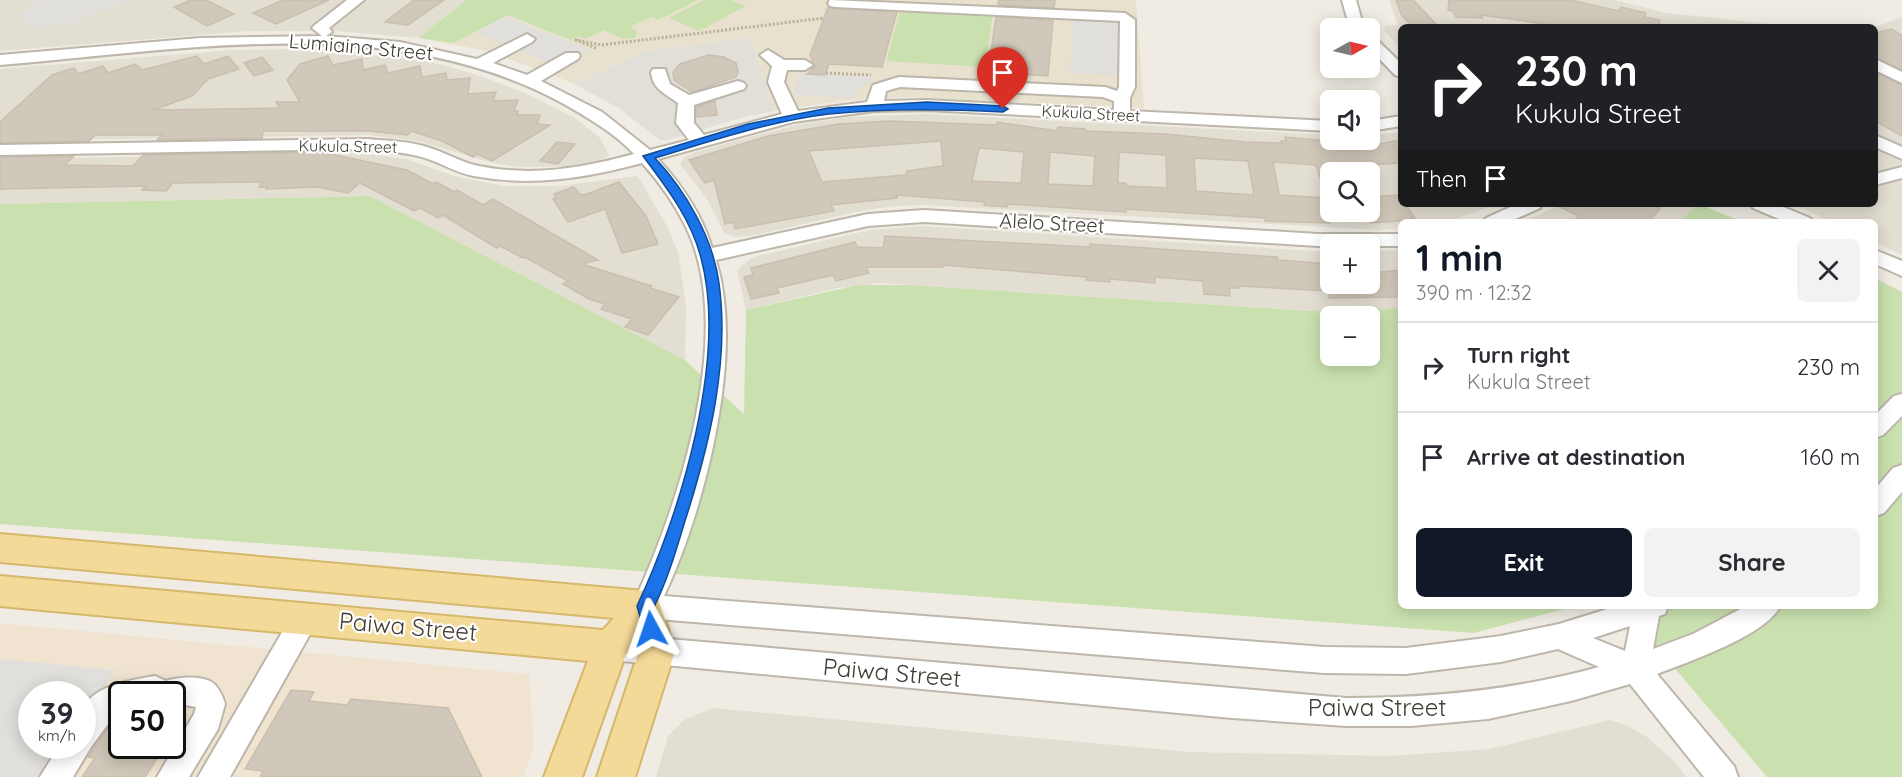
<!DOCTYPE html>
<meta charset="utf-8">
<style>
body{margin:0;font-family:Quicksand,sans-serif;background:#f2f2f3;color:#2b2b33;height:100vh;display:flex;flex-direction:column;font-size:22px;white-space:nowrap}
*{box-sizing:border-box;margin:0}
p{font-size:20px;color:#7c7c81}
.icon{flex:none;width:33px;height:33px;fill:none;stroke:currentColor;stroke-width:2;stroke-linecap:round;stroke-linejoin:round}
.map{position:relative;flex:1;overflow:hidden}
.drawer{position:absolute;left:1398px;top:219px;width:480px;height:390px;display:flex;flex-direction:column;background:#fff;border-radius:9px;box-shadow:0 3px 15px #0003}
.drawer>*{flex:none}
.guide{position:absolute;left:1398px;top:24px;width:480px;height:183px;border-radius:9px;box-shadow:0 3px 15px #0003;background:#202124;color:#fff;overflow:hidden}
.needle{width:39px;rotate:82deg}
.controls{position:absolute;left:1320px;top:18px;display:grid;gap:12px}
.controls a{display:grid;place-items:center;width:60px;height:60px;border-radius:9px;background:#fff;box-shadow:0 3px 15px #0003;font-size:30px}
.speed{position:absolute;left:18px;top:681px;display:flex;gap:12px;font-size:30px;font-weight:700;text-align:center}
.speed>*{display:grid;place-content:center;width:78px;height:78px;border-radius:50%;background:#fff;box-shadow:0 3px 15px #0003;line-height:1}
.speed small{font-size:15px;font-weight:400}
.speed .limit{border:3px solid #111;border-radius:9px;background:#fff;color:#111}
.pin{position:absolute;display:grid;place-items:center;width:51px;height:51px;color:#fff;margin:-62px -26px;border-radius:50% 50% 50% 0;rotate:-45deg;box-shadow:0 0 6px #0007}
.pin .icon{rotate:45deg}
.me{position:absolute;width:66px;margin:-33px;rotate:355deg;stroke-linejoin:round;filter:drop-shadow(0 0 4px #0008)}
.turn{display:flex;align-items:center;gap:21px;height:126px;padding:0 18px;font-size:27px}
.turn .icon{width:78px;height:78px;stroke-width:2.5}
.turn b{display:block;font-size:42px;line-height:51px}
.then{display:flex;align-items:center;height:57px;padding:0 18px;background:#0003;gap:12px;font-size:22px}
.round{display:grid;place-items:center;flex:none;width:63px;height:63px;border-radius:9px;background:#f2f2f3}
.head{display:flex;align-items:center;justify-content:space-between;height:102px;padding:0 18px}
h1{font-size:36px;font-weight:800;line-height:45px;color:#111827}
.cta{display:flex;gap:12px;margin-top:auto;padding:12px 18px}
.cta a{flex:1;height:69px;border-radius:9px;background:#111827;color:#fff;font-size:24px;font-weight:800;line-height:69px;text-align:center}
.cta a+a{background:#f2f2f3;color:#2b2b33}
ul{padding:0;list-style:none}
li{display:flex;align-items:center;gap:18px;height:90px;padding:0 18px;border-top:2px solid #e1e1e2}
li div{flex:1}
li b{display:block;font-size:22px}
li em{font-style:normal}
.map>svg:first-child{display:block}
.residential{fill:#e3ded2;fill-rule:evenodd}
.commercial{fill:#f0e3d0;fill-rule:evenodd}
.industrial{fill:#e2ded8}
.education{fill:#e8e1ce}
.green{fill:#cae1af;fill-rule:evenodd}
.parking{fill:#e1dfdb}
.building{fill:#d0c8ba;stroke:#cabfae;stroke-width:1.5;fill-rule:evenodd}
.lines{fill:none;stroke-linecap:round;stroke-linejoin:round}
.minor-casing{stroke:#bdb6aa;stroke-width:4}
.major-casing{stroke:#d6b76b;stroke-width:4}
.path{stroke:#baaf9a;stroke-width:3;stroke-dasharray:2 2;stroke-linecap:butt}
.minor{fill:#fff;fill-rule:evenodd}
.major{fill:#f4da98;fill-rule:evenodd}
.route{fill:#1a73e8;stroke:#114b97;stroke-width:1.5}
.labels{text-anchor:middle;stroke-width:4.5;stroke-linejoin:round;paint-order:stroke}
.far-street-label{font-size:16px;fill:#413c34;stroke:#fff}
.street-label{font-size:20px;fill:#413c34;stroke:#fff}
.near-street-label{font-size:24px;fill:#413c34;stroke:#fff}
</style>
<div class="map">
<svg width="1902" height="777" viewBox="0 0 1902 777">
<rect width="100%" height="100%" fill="#f0ece3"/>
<path class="residential" d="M0,0H466L419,38L336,31H249L0,51Z
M1389,0H1613L1667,13L1800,27H1401V49L1384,30L1386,26L1398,25Z
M1902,17V255L1875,242V222H1833L1793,204H1875V27Z
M301,49L406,58L444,65L483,77L525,93L575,118L600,138L609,155L599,161L577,166L518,167L488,162L418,141L369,135L0,141V69L232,50Z
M927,114L1330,135V140H1370V135L1401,132V204H1498L1452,220L1401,222V228L1380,230L924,205L897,206L865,210L751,236L735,237L724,232L707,199L680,164L684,157L695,152L795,125L849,117ZM1330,172H1370V212H1330Z
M360,153L406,159L454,176L503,186H560L636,176L640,180L667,226L678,252L686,305L685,360L370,196L0,204V159Z
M1560,204H1697L1680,222H1526Z
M921,226L1330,252V284H1370V251L1401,250V308L1310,311L881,283L838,288L746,310L737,270L753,257L870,230Z
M713,708L1190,752L1389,756L1489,749L1610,720L1626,725L1647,737L1677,764L1686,777H656L668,736L684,720Z"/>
<path class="commercial" d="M0,623L529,674L534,748L523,777H0ZM32,694H82V746H32ZM122,694H172V746H122Z"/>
<path class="industrial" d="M751,37L774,111L740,118L668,140H660L620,109L575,84L642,52Z"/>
<path class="education" d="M466,0H1136L1144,108L908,97L849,100L774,111L751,37L642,52L575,84L492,52L419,38Z"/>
<path class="green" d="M466,0H698L658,20L651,17L630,27L637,31L635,38L622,39L604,30L585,39L578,36L571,40L508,15L453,43L419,38Z
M704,0H731L746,6L699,31L669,18Z
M901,9L993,13L985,67L886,61Z
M370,196L685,360L744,414L746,310L858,285H910L1310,311L1401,308V606H1575L1474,633L0,524V204ZM1330,316H1370V356H1330Z
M1697,204H1698L1743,222H1680Z
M1875,278L1902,292V777H1767L1622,606H1875Z"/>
<path class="parking" d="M43,0H129L61,27L55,23L41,29L16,14L30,8L26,6Z
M506,17L590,50L561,67L476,32Z
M1073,17L1133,21L1134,70L1116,69V76L1070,73Z
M800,73L870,77L869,82L856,92L854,98L792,95Z
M0,659L115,670L83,715L82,694H32V746H61L38,777H0Z"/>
<path class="building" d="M191,0H206L234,14L207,26L174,7Z
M283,0H329L276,24L253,13Z
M414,0H444L408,25L385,22Z
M999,0H1055L1054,8L998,5Z
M1396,0H1413L1439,27H1414L1402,16Z
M1449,0H1570L1619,11L1621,7L1646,13L1644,17L1660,20L1659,27H1543L1546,24L1481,15L1483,18L1456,17L1453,11L1448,10Z
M828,7L897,12L882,67L829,64L825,75L807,74L815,66L810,55Z
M996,17L1053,20L1048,76L988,72Z
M1891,29L1902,35V70L1875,57V33Z
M709,55L724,57L736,63L738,72L736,77L692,92L674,80L673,72L680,64Z
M197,56L204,64L228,56L239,69L208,79L192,96L153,110L280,108L276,102H300L287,80L300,64L328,56L333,65L362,59L363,70L385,65L388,73L420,66L422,77L446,73L447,80L470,78L468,94L496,92L493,101L518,100L514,111H518L517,115H540L537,124L550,125L492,161L477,154L473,157L442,141L411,131L408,135L369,131H263L262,138L157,140L162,135H95L89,141L0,143V122L52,75L74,68L78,74L103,66L108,73L135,64L142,70Z
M262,57L273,70L254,76L244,63Z
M1875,72L1902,85V136L1875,121Z
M715,101L717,115L696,117V107Z
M889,121L997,125V122L1057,131L1058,127L1085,129V131L1165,134L1245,142L1282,143L1281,141H1286L1285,137L1340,142L1341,145L1371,142L1374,145L1401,140V163L1330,167V223L1265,221V218L1126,209V212L1007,204V207L984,205L985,202L897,195V198L831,205L834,211L735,229L733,222L725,224L714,180L705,183L689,160L768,136L839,124ZM941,141L943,166L907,171L906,175L822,182L809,151ZM979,148L1024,152L1021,183L972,181ZM1050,152L1095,156L1093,186L1048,184ZM1119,152L1166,155L1167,188L1126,186V183H1118ZM1194,158L1248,161L1254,195L1196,191ZM1273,162L1316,165L1327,198L1279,195Z
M557,142L575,144L558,164L540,161Z
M320,152L407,170L433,184L437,182L454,192L457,190L483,205L493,199L598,260L582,264L652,286L650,288L679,297L648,335L625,327L632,319L601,309L605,304L589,299L563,284L568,281L525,257L523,258L500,246L497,248L443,215L438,218L420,208L414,211L360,183L348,193L318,187L266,189L267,187H259L262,182L173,183L166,191L142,190L146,186L0,189V157L74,156L65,165L133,166L143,155Z
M619,182L646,216L658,244L622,253L605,209L568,222L553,199L556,198L554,194L574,187L579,194L584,195Z
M1399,195L1401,204H1405L1416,220L1370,223V197Z
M1554,204H1648L1660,208L1649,222H1572L1579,216Z
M885,236L1090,247V244L1277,257L1278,260L1330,264V284H1379L1373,273L1401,270V297L1329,298V291L1239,286L1240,288H1229L1230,296L1204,294L1203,281L1155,277V283L1110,279V282L1086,280V277L943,265V267H866L869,273L836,281L833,275L777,288L779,293L751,299L744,277L753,275L751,268L855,242L857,247L883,248Z
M291,690L314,692L309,701L347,705L351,699L448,708L482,777H260L263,771L245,769Z
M110,725L122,726V746H165L145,777H82L95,758L88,757Z"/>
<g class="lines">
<g class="minor-casing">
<path id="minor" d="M347,0H364L329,28L332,32L326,36L400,42L477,59L527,34L535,39L532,42L493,63L527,75L566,53H578L580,56L578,59L541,81L602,112L650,150L689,140L676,123L678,103C665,93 653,90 651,72L653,69H665L670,84L689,95L738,81L744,83L746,86L744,89L694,105V123L704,135L782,114L768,82L772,66L760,55L768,50L784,60H805L813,65L805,70H787L784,82L798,111L867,102L873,85L899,77L1105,87L1117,91L1119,87L1120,21L835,7L830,6L828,3L830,0L1125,13L1135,20V87L1130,98V111L1330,121V131L927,110L874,111L793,122L658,159C682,185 702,214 712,248L868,214L924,210L1318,234H1401V246H1318L924,222L868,226L716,260C745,354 705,509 664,596L1324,647L1406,648L1501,636L1559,624L1617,606H1668L1665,614L1659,616L1653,649L1693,634L1746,606H1780C1767,635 1688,662 1657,674L1734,766L1738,777H1704L1630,684L1571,701L1488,719L1411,726H1346L1232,718L611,660L601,656L597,647L601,638L611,634L1346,698C1432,698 1516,690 1599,667L1558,649L1501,662L1406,674L1324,673L645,618L635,614L632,606C678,507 737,332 686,227C674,203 660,183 642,163C585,178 533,187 474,176C455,173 437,160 418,156C402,152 384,151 368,149L0,155V145L368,139C387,141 409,141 427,147C445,152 462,163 479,166C533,177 582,168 634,154C615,133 588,118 564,104C393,10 185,50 0,65V55L200,38L322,36L312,28L315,25ZM900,87L1103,97L1114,101V110L927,100L884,101L886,91ZM1630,626L1625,651L1593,638Z
M1342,0H1356L1361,18L1368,28H1354L1347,18Z
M1370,36L1375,38L1401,63V77L1395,75L1370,49Z
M1875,59L1902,72V83L1875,70Z
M1401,116V126L1370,131V121Z
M1875,135L1902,147V159L1875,147Z
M1902,167V178L1875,185V174Z
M1517,204H1542L1540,208L1509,222H1483L1486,218Z
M1751,204H1776L1810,218L1813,222H1786L1753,208Z
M1875,250L1902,261V276L1875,264Z
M1902,394V416L1883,435L1875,438V415L1894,396Z
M1902,465V492L1884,513L1875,516V489L1893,468Z
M305,606L315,610L319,618L230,777H198L295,610Z
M155,676L166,681C178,677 202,675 213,683C219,688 223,697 225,704L218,729L189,777H157L194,714L196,707L172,703V694H122V711L117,712L91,747L73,777H40L59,746H82C82,736 80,722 82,712C90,685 132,680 155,676Z"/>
</g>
<g class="major-casing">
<path id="major" d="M0,534L645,591L657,595L675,651L635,777H597L639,651L637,641L625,656L582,777H544L588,661L0,606V576L603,630L614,618L0,562Z"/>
</g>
<path class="path" d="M596,48L576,40L602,45L824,18
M826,73L871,75"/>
<use href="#minor" class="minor"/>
<use href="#major" class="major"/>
</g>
<path class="route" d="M927,102L1003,106L1008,109L1003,112C945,109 887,108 829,114C770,121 712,141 655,158C686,191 713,238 719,283C730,362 709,446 685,521C676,550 668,579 654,607L659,629L657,634L651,636L645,634L637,606C680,515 728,358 701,258C691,219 667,188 643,156L748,124L828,108Z"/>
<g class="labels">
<g class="far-street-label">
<text transform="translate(1091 113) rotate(3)" y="6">Kukula Street</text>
<text transform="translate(348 146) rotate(1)" y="6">Kukula Street</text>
</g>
<g class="street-label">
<text transform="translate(361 47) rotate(5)" y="7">Lumiaina Street</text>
<text transform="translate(1052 223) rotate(3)" y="7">Alelo Street</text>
</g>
<g class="near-street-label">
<text transform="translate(408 627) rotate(5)" y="8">Paiwa Street</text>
<text transform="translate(892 673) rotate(5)" y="8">Paiwa Street</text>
<text x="1377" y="716">Paiwa Street</text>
</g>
</g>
</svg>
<div class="controls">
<a><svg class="needle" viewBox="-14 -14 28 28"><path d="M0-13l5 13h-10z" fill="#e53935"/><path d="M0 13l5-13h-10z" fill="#7c7c81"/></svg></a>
<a><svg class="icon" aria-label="sound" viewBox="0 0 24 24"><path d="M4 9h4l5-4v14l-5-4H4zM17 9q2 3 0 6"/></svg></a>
<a><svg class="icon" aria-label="search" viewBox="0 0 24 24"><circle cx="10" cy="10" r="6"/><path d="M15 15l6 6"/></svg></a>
<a>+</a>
<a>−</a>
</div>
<div class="speed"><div>39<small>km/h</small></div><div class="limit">50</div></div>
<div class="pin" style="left:1003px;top:109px;background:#d93025"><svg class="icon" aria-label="arrive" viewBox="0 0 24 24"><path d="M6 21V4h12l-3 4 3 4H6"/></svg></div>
<svg class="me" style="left:651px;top:629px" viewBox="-20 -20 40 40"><path d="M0-17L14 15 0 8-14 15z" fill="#1a73e8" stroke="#fff" stroke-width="4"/></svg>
<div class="guide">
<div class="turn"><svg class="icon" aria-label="right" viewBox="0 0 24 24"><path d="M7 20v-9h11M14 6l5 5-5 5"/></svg><div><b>230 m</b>Kukula Street</div></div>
<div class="then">Then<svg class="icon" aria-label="arrive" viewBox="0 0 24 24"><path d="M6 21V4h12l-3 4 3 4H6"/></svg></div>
</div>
<section class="drawer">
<div class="head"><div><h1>1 min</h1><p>390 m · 12:32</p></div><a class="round"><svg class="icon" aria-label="close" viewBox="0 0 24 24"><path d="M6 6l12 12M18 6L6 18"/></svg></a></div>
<ul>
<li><svg class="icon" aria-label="right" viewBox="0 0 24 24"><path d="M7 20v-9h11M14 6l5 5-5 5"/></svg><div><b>Turn right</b><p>Kukula Street</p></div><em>230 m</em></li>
<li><svg class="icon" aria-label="arrive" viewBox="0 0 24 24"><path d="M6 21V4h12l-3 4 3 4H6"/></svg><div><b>Arrive at destination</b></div><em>160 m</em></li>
</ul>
<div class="cta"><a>Exit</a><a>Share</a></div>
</section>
</div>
